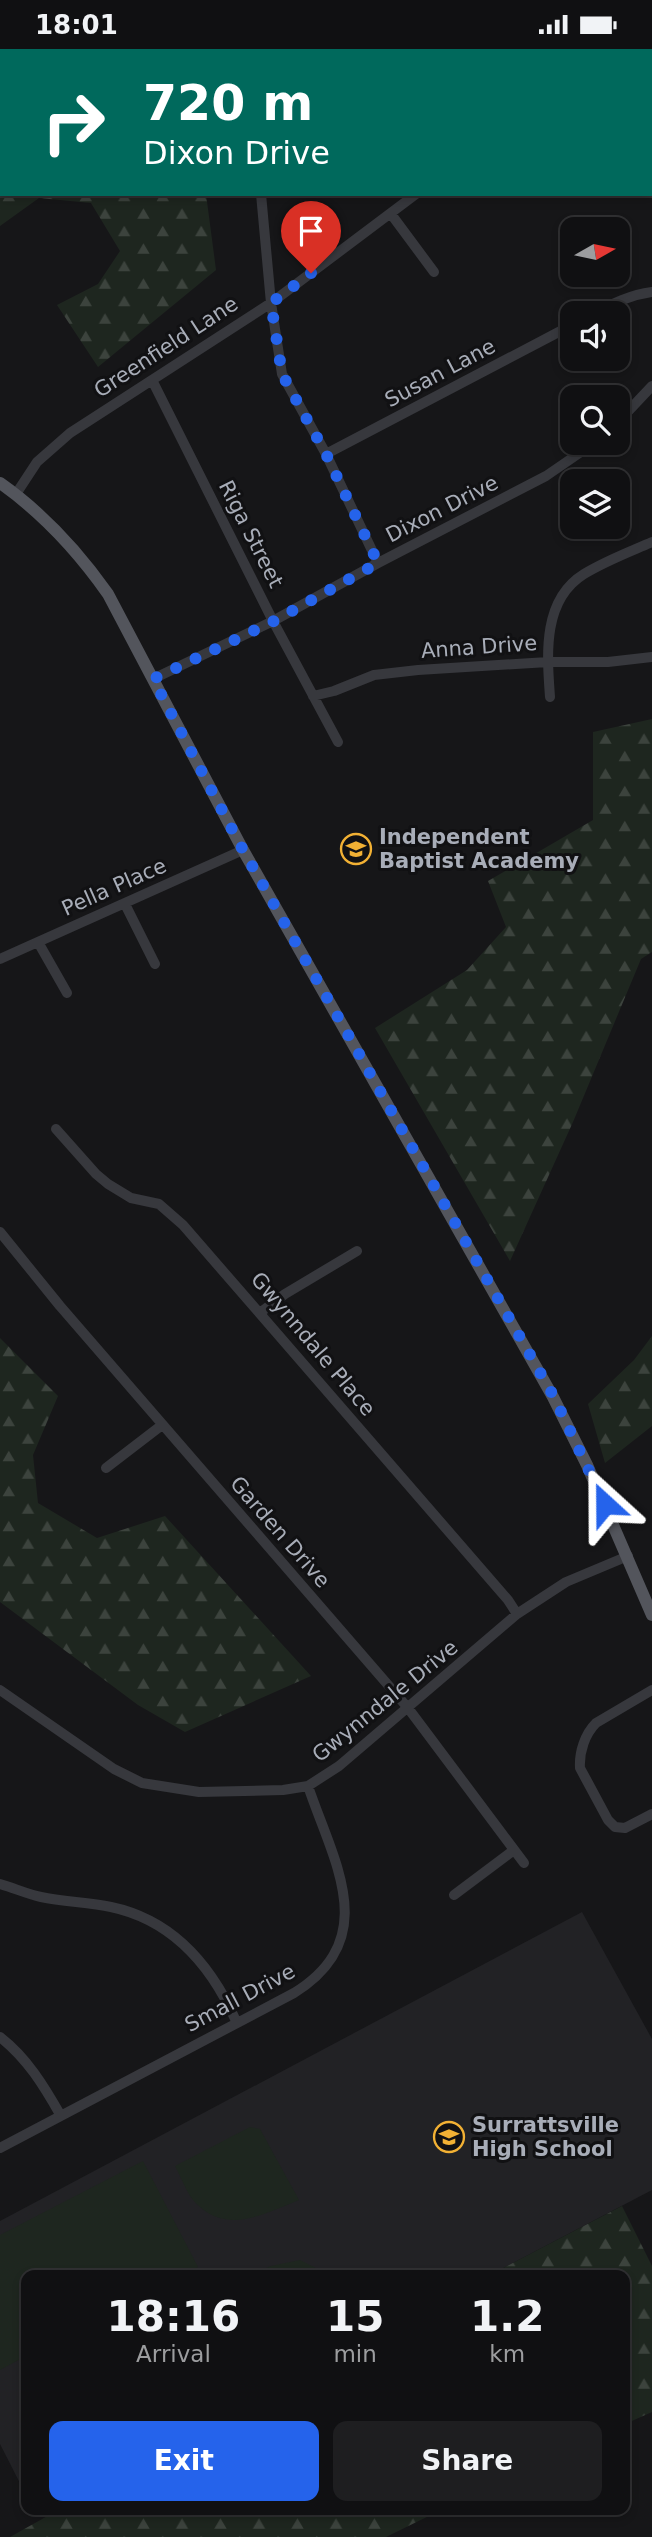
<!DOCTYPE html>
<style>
body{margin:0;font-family:"DejaVu Sans",sans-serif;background:#1e1e20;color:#f1f3f6;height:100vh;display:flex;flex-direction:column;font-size:26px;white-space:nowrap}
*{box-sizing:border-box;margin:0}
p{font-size:23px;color:#9c9d9f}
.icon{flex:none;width:38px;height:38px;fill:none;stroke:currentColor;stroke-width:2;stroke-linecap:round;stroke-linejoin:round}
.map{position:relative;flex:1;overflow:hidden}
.sheet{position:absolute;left:21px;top:2221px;width:609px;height:245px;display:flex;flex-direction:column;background:#101012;border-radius:14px;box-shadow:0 4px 10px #0003,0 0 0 2px #303032}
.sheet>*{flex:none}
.banner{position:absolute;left:0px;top:0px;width:653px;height:147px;box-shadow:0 4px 10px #0003,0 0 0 2px #303032;background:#00695c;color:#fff;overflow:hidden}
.needle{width:46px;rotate:81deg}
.fabs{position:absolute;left:560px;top:168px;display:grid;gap:14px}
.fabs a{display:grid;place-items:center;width:70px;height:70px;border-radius:14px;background:#101012;box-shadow:0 4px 10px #0003,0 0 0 2px #303032;font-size:35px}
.pin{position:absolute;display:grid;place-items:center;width:60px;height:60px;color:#fff;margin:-72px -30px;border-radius:50% 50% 50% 0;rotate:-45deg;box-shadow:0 0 7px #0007}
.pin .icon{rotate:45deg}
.me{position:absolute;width:77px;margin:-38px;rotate:336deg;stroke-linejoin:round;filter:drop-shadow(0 0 5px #0008)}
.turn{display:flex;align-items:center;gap:24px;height:147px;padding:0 28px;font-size:32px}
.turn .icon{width:91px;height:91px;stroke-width:2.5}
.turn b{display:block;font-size:49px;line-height:60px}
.eta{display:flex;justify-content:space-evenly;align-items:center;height:119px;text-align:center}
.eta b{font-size:42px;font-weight:700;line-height:49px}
.cta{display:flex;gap:14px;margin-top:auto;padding:14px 28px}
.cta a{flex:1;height:80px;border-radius:14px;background:#2563eb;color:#fff;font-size:28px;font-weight:700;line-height:80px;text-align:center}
.cta a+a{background:#1e1e20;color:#f1f3f6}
.status{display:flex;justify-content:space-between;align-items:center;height:49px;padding:0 35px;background:#101012;direction:ltr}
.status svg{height:19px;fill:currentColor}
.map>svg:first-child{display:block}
.built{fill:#222225}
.forest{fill:url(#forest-firs)}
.pitch{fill:#1e261f}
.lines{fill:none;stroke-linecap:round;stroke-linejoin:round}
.minor{stroke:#37383d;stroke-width:10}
.major{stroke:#53555c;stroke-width:12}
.route{stroke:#2563eb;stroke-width:12;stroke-dasharray:0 21.6}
.labels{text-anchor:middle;stroke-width:6;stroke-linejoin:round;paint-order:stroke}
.street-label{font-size:21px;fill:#a8adb8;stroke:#111113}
.poi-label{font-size:21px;font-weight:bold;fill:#a8adb8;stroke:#111113;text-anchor:start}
</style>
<div class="status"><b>18:01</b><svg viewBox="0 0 49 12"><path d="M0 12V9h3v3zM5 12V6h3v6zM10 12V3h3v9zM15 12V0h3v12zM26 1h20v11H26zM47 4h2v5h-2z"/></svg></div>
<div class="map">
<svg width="652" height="2488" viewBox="0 0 652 2488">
<defs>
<pattern id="forest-firs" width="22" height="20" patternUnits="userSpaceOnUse" patternTransform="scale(1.75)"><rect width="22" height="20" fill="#1e261f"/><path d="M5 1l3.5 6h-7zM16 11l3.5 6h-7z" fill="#3c433d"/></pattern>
</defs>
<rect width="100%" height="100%" fill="#161618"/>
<path class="built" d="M582,1863L652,1990V2141L490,2226H26V2446L0,2395V2172Z"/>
<path class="forest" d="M0,0H201L2,2V145H206L216,221L98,318L57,256L98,235L120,202L91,154L39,149L0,177Z
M652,670V903L641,910L573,1073L510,1212L375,979L467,921L506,878L488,832L593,771V683Z
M652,1287V1377L605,1414L588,1355L634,1311Z
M0,1289L58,1347L33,1406L38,1454L97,1489L165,1467L311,1627L185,1683L138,1656L0,1553Z
M622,2157L652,2217V2363L625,2375V2226H490Z
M60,2460H441V2461L386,2488H10Z"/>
<path class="pitch" d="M250,2078L260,2080L299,2151C262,2166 224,2187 193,2151C186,2142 181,2128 175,2117Z
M143,2112L198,2218L183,2226H26V2307L0,2321V2186Z
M300,2211L330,2226H248L271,2217Z"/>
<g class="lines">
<path class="minor" d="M257,2V0
M375,2L377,0
M594,2L596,0
M651,106L652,105
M261,145L271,254L282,325L326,405L378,514
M391,165L434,223
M594,264C614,254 630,246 652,243
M152,331L273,572L338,693
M618,373L652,337
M326,405L572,276
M16,445L37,413L70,384L271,254L416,145
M153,630L273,572L378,514L546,427L594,394
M313,647L334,642L374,626L418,621L548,613H608L652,608
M550,648C547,606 542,551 584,525C605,512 629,503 652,493
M125,855L155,915
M38,893L67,944
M0,910L243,801
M56,1080L96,1125L108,1135L131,1149L159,1155L183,1176L508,1551L517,1565
M0,1183L60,1257L408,1659L524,1814
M261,1263L285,1245L357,1202
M106,1419L162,1376
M0,1641L114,1720L142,1734L199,1743L283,1741L308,1737L339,1717L517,1565L566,1533L628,1507
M652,1641L596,1674C585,1685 579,1703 580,1719L608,1771L615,1778L625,1779L652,1765
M0,1835C14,1839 27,1845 41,1848C64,1853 88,1853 111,1858C173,1871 211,1916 236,1972
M454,1846L514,1801
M0,1988C27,2009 44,2037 61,2067
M0,2099L294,1944C383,1889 333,1812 308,1737"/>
<path class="major" d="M0,434C44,465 77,501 108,545L243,801L553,1348L587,1416L652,1566"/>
</g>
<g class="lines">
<path class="route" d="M311,224L271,254L282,325L326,405L378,514L274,572L153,630L243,801L554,1348L605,1455"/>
</g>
<defs>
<g id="school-ring" transform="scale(1.575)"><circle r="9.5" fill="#111113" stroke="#f2b134" stroke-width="1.5"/><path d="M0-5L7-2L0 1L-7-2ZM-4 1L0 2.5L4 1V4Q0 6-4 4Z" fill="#f2b134"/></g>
</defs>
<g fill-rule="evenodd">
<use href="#school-ring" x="356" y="800"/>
<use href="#school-ring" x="449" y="2088"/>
</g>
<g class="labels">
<g class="street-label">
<text transform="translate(166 298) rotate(-33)" y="7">Greenfield Lane</text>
<text transform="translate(440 324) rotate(-28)" y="7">Susan Lane</text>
<text transform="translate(442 460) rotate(-27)" y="7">Dixon Drive</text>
<text transform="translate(251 485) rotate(63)" y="7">Riga Street</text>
<text transform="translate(479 598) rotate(-4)" y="7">Anna Drive</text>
<text transform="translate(114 838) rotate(-24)" y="7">Pella Place</text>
<text transform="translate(313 1295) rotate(50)" y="7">Gwynndale Place</text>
<text transform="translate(280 1483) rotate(49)" y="7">Garden Drive</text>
<text transform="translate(385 1652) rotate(-39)" y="7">Gwynndale Drive</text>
<text transform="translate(240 1949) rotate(-28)" y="7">Small Drive</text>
</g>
<g class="poi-label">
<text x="379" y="795">Independent<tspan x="379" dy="24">Baptist Academy</tspan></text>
<text x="472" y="2083">Surrattsville<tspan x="472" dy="24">High School</tspan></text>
</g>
</g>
</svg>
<div class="fabs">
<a><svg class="needle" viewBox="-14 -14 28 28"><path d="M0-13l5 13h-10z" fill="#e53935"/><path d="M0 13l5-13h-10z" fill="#9c9d9f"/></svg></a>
<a><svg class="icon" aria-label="sound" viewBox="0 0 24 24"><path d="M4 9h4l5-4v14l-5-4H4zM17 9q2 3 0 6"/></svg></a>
<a><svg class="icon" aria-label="search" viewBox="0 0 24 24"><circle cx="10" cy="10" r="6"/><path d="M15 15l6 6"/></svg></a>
<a><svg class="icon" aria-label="layers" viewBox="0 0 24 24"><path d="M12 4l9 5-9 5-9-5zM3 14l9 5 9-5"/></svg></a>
</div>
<div class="pin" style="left:311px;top:224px;background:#d93025"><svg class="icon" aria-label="arrive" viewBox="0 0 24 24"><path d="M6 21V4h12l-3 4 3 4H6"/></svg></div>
<svg class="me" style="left:605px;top:1455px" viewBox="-20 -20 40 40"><path d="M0-17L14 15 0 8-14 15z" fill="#2563eb" stroke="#fff" stroke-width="4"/></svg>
<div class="banner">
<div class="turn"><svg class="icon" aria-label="right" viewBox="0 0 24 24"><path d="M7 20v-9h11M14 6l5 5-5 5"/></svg><div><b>720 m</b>Dixon Drive</div></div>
</div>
<section class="sheet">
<div class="eta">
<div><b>18:16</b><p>Arrival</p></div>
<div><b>15</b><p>min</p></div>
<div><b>1.2</b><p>km</p></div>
</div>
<div class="cta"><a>Exit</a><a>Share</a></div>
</section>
</div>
